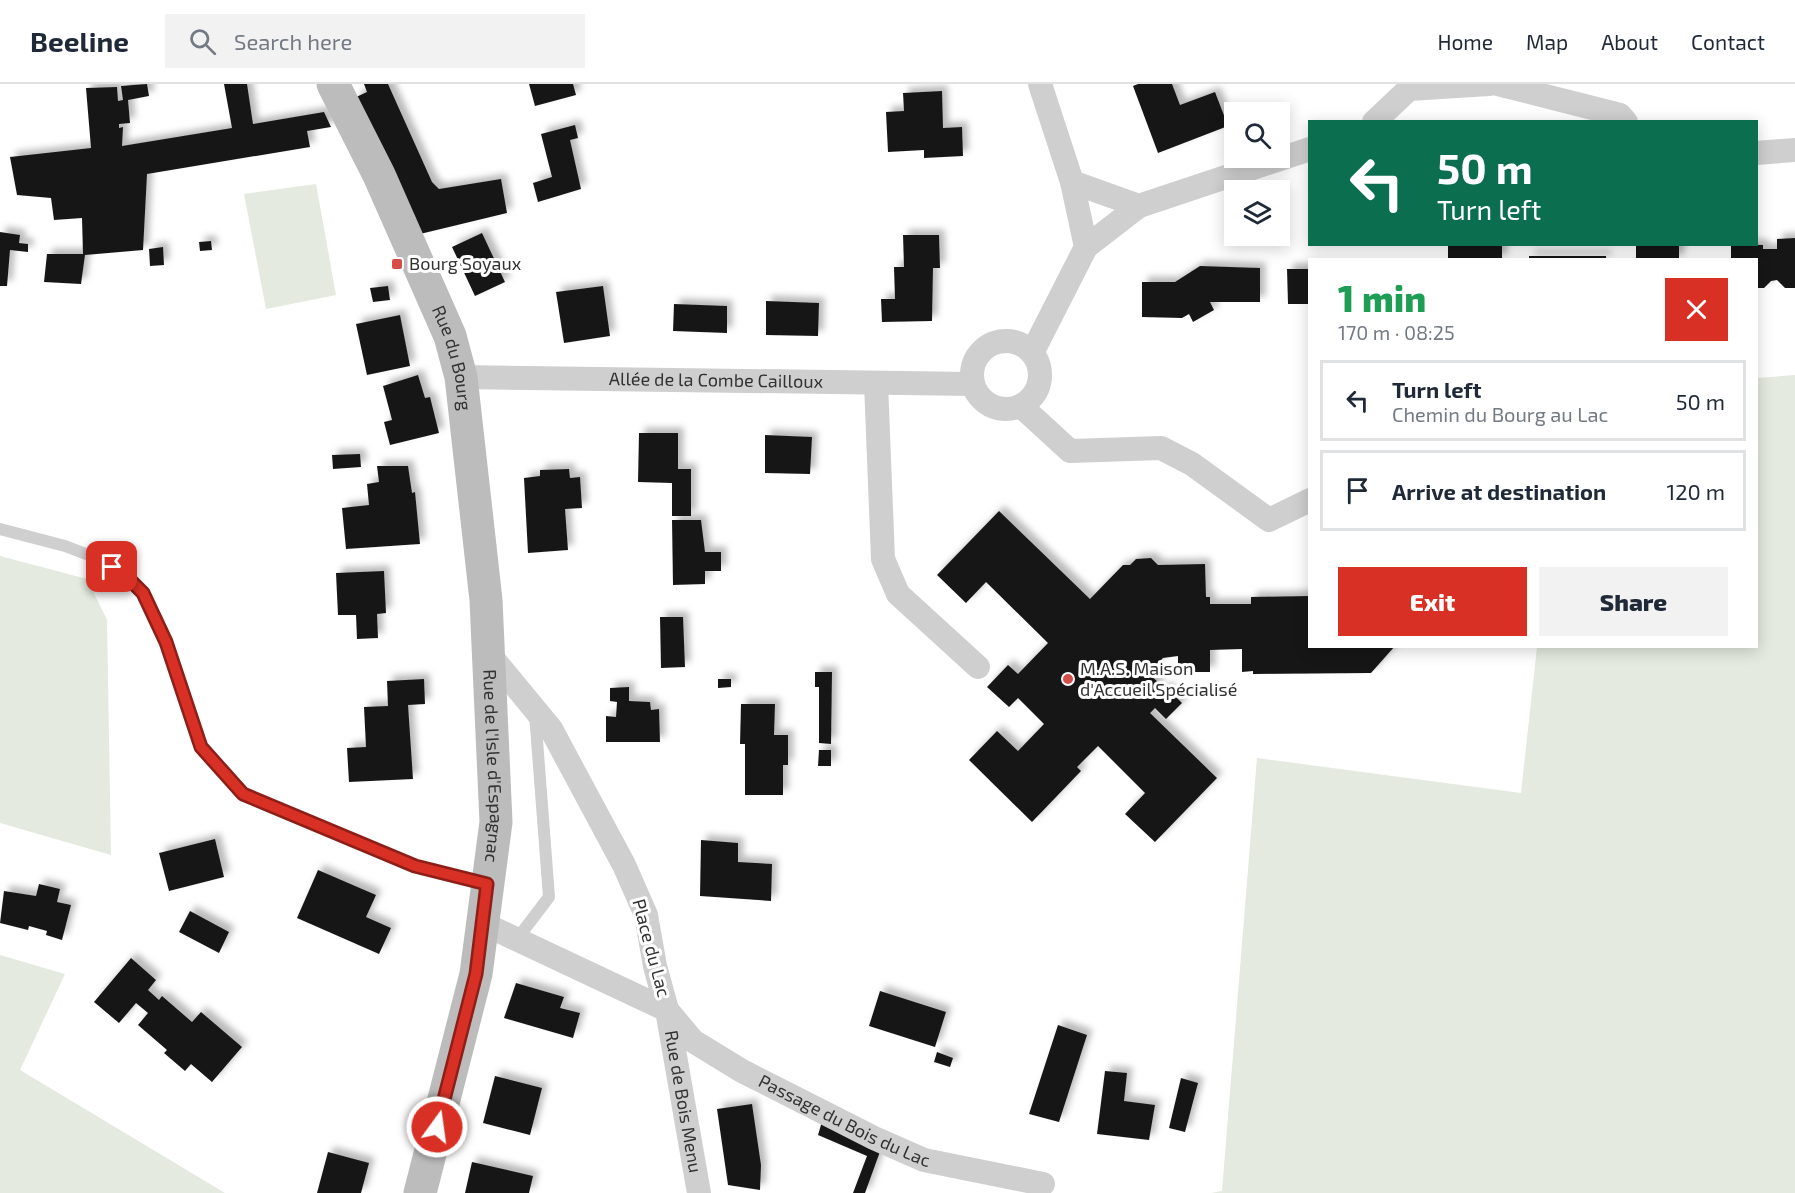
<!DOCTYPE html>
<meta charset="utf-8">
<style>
body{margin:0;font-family:"Exo 2",sans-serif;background:#f2f2f3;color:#1f2937;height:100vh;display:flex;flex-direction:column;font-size:22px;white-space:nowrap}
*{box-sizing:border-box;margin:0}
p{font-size:20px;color:#747a83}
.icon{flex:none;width:33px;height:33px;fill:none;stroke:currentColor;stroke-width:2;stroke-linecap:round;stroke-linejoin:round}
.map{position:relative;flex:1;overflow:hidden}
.panel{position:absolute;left:1308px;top:174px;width:450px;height:390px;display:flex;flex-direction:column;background:#fff;border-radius:0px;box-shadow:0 3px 15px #0003}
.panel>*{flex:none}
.hud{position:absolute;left:1308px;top:36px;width:450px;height:126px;border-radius:0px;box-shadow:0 3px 15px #0003;background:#0b6e4f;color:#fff;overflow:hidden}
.tools{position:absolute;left:1224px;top:18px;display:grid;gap:12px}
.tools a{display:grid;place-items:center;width:66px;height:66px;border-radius:0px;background:#fff;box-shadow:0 3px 15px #0003;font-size:30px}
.pin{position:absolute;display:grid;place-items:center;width:51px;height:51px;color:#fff;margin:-26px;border-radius:12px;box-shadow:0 3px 9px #0006}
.me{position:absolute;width:66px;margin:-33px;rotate:14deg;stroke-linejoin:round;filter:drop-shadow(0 0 4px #0008)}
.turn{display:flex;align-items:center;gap:21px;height:126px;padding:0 30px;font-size:27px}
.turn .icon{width:78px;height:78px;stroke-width:2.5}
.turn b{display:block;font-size:42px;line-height:51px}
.round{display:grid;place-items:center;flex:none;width:63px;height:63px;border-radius:0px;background:#f2f2f3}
.head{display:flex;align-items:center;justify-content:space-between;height:102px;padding:0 30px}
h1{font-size:36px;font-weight:800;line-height:45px;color:#1e9e55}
.primary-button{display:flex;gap:12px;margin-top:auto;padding:12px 30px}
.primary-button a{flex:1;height:69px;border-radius:0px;background:#d93025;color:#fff;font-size:24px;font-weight:800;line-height:69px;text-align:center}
.primary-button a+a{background:#f2f2f3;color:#1f2937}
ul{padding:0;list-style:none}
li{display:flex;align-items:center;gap:18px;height:81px;margin:0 12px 9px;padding:0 18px;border:3px solid #e0e1e3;border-radius:0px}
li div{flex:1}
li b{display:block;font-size:22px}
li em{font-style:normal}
header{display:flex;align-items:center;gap:36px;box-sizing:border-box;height:84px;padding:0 30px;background:#fff;border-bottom:2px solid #e0e1e3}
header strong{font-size:28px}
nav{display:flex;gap:33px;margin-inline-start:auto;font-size:21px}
.search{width:420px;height:54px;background:#f2f2f3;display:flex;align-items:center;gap:15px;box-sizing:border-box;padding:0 21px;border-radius:0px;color:#747a83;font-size:22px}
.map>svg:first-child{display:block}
.green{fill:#e4eadf}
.building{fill:#191919;filter:url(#shadow)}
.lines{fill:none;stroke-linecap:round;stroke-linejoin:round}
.lane{stroke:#cfcfcf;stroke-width:12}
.street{stroke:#cfcfcf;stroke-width:24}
.secondary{stroke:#bcbcbc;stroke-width:33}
.route-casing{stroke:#8d1f18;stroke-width:15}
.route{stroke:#d93025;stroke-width:10}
.poi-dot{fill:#d44e49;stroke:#fff;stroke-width:2}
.labels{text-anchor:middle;stroke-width:6;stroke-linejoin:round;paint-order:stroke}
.poi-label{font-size:18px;fill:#323232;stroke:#fff;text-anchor:start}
.street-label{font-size:18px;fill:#323232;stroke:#fff}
</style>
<header>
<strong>Beeline</strong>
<div class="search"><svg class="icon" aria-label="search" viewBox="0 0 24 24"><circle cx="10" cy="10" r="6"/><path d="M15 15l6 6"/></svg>Search here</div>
<nav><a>Home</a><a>Map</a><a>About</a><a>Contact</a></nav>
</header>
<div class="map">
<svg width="1795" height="1109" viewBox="0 0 1795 1109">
<defs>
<filter id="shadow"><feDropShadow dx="5.5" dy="-5.5" stdDeviation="3" flood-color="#0004"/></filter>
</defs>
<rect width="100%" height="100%" fill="#fff"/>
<path class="green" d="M316,100L336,211L266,225L244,110Z
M1795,291V1109H1211L1222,1107L1257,674L1521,709L1537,563L1756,562L1757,294Z
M0,472L87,495L107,536L111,771L0,739Z
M0,871L65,890L20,986L225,1109H0Z"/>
<path class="building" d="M147,0L149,12L128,16L130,39L119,40V44L123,43L122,62L232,44L224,0H247L253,40L324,28L331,43L307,47L310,63L147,90L143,166L85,171L81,200L44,198L47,170H83L82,134L54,136L51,114L17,111L10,73L91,64L86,4L117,3L118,17L123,16L121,2Z
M364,0H388L432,98L439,105L501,95L507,129L420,150L354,14L367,8Z
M529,0H573L576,11L535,22Z
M1138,0H1172L1180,21L1215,8L1228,42L1158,69L1133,2Z
M942,7L943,44L962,43L963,72L924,74V66L888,68L886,28L904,27L903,9Z
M575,41L578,54L570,56L581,105L538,118L533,99L552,93L541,50Z
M0,148L20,151L19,159L28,160V168L10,166L7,202H0Z
M482,149L505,198L475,212L452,163Z
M903,151H939L940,184H933L932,237L882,238L881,215H895L894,183H904Z
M1795,154V204H1785L1777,196L1771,197L1764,204H1756V176H1731V160L1763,161V165H1777V155Z
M211,157L212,166L200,167L199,158Z
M1448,160H1502V176H1448Z
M1636,160H1679V176H1636Z
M163,163L164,181L150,182L149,165Z
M1529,172H1606V176H1529Z
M1200,182L1260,184V218H1210L1214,226L1193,238L1189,230L1182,234L1142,233V198H1175Z
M1287,185H1310V220H1288Z
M388,202L390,216L373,218L370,204Z
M603,202L610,252L564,259L556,208Z
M766,217L819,219L818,252L766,251Z
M674,220L727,222V249L673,247Z
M400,231L410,282L367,291L356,240Z
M418,291L425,314L430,313L439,349L390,361L384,338L392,336L383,302Z
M639,349H678V385H691V432H672V399L638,398Z
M765,351L812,353L810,390L765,389Z
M360,370L361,383L333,385L332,371Z
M377,382H408L412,409L415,408L420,460L346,465L342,424L369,421L367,400L379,398Z
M569,385L570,394L580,393L582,424L565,425L568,466L528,469L524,394L540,392V386Z
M999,427L1090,515L1123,481H1130L1136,475L1151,474L1158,481L1205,480L1206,513H1210V520H1251V513L1310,512V562H1395L1371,589L1253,590V587L1242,588V565L1210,566V588H1178V572L1163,574L1148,589L1160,600L1154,605L1159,610L1166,603L1182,619L1166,635L1155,624L1150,629L1217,694L1155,758L1125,730L1145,709L1098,662L1077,683L1081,687L1032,738L969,676L997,647L1018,667L1044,640L1018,614L1009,623L987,603L1008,581L1018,590L1048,559L986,498L966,519L937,491Z
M672,436H701L705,468H721V487H705V500L673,501Z
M384,487L386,529L377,530L378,554L357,555L356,531H338L336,489Z
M660,533H683L685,583L661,584Z
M815,588H832L831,660L819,659V603H815Z
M424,595L425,620L408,621L413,695L349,698L347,664L366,663L364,623L388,622L387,597Z
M718,595H731V603L718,604Z
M629,603V617L650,618L651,626L659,625L660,658H606V632L616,633L617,618L610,617V604Z
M741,620H775L774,651H788V681H783V711H745V660H740Z
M819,666H831V682H818Z
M215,755L224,793L169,807L159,769Z
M701,756L738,759V778L772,780L771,817L700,812Z
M318,786L376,811L366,833L391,844L379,870L297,834Z
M39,800L60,805L57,818L71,821L62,856L46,851L47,847L29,842L28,846L0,839L4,807L36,812Z
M190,827L229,848L219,869L179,848Z
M131,874L156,896L148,906L159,916L162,912L192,938L201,928L242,963L212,998L191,980L185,987L164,969L167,966L138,941L148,929L136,919L119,939L94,918Z
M516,899L564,913L560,924L580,929L573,954L504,934Z
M880,907L946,928L935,963L869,942Z
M1058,941L1087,951L1059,1038L1029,1030Z
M937,968L953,974L950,983L934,978Z
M1105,987L1127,989L1124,1017L1155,1021L1149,1056L1097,1050Z
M495,992L542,1004L530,1051L483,1039Z
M1181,994L1198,999L1185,1048L1169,1044Z
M752,1020L761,1081L760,1106L728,1101L717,1025Z
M823,1034L882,1062L865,1109H853L867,1072L818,1051Z
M328,1068L369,1079L361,1109H317Z
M472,1078L533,1092L529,1109H465Z"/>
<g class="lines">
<path class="lane" d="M0,445L65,462L99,475L124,490L143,509L166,558L201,663L243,710L415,782L485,800
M517,855L549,813L535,630"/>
<g class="street">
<path d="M1040,0L1072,98L1086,163"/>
<path d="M1498,0L1620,31L1626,38"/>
<path d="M1374,38L1409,5L1489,0"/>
<path d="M1756,69L1795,66"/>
<path d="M1072,98L1139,122"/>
<circle cx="1006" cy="291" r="34"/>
<path d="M1032,269L1086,163L1139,122L1310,65"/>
<path id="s1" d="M461,293L972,300"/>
<path d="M876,299L883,475L898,510L978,583"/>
<path d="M1021,322L1070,367L1161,364L1192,380L1269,436L1310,416"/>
<path d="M484,840L667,926L655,882L646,831L624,781L551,645L490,571"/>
<path id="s2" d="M667,926L693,957L742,987L874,1054L924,1076L1043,1100"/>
<path id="s3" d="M667,926L699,1109"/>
</g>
<path class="secondary" id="s4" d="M333,0L379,91L450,252L461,293L486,516L496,738L476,890L420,1109"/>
</g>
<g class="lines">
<g class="route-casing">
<path id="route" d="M112,483L124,490L143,509L166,558L201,663L243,710L415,782L487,800L476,890L437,1043"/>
</g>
<use href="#route" class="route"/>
</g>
<g class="poi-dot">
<rect x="391" y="174" width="12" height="12" rx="3"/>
<circle cx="1068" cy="595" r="6"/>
</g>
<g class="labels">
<g class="poi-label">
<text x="409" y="186">Bourg Soyaux</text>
<text x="1080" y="591">M.A.S. Maison<tspan x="1080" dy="21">d'Accueil Spécialisé</tspan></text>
</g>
<g class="street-label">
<text dy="6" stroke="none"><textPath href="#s4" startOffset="300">Rue du Bourg</textPath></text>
<text dy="6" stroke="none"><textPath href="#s1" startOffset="255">Allée de la Combe Cailloux</textPath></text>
<text dy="6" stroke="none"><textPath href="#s4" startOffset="711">Rue de l'Isle d'Espagnac</textPath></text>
<text transform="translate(651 864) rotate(75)" y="6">Place du Lac</text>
<text dy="6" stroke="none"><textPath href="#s3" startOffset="93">Rue de Bois Menu</textPath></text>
<text dy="6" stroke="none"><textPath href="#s2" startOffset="212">Passage du Bois du Lac</textPath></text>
</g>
</g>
</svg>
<div class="tools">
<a><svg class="icon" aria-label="search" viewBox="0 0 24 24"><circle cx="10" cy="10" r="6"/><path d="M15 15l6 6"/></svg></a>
<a><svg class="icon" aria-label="layers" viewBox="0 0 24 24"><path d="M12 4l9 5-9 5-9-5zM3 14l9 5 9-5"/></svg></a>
</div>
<div class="pin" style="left:112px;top:483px;background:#d93025"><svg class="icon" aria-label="arrive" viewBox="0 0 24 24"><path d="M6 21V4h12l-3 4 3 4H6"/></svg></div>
<svg class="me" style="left:437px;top:1043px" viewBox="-20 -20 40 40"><circle r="17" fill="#d93025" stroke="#fff" stroke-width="3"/><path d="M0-11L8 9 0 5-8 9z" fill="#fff"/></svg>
<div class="hud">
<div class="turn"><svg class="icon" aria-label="left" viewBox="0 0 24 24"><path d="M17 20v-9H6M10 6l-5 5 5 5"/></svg><div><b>50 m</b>Turn left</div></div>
</div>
<section class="panel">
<div class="head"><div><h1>1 min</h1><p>170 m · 08:25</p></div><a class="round" style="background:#d93025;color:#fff"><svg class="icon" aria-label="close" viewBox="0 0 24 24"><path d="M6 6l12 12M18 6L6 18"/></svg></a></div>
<ul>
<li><svg class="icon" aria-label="left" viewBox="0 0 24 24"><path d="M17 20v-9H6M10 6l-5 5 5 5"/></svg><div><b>Turn left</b><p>Chemin du Bourg au Lac</p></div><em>50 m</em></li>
<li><svg class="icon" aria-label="arrive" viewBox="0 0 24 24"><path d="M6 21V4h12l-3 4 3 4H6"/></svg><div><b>Arrive at destination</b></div><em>120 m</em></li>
</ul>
<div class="primary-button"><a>Exit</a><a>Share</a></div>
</section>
</div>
